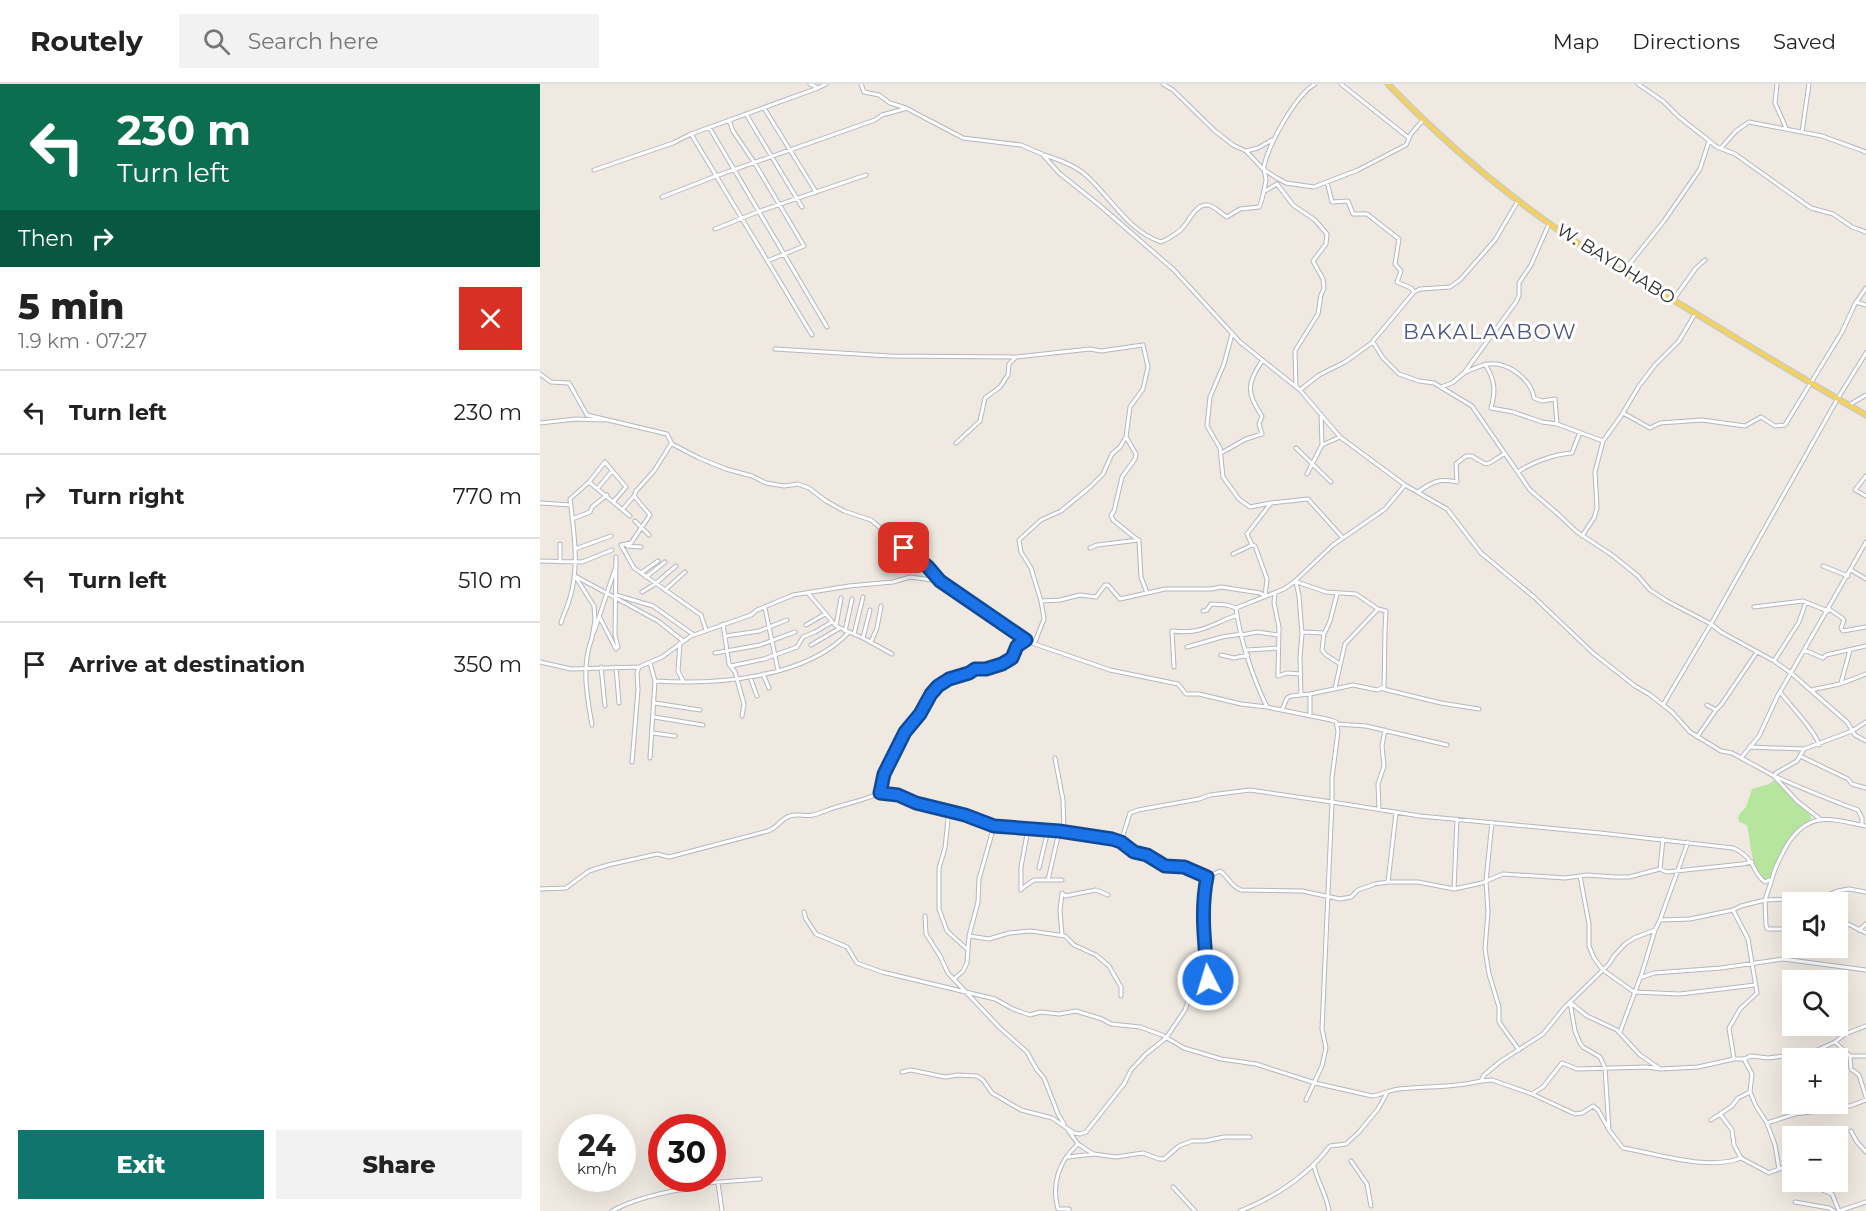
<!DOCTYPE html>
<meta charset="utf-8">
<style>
body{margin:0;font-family:Montserrat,sans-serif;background:#f2f2f2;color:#222;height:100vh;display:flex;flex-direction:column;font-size:22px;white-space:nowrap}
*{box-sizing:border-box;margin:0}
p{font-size:20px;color:#767676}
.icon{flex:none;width:33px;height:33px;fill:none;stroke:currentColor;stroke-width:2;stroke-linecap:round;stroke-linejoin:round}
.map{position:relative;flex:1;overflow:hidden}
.panel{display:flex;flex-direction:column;background:#fff;width:540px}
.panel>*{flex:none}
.top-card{background:#0b6e4f;color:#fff;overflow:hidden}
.tools{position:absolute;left:1242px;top:808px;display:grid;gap:12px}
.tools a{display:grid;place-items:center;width:66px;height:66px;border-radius:0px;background:#fff;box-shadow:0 6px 24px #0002;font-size:30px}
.speed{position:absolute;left:18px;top:1030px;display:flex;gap:12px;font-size:30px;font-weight:700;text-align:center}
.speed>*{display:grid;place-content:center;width:78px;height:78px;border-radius:50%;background:#fff;box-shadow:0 6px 24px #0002;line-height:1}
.speed small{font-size:15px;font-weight:400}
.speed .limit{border:9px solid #d22;background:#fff;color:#111}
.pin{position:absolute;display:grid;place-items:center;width:51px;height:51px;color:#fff;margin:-26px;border-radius:12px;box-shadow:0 3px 9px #0006}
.me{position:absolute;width:66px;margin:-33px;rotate:355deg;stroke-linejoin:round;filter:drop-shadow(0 0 4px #0008)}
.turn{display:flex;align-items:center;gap:21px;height:126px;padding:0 18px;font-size:27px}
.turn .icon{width:78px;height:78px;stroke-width:2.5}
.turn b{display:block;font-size:42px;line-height:51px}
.then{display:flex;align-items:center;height:57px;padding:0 18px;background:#0003;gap:12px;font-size:22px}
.round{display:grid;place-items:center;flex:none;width:63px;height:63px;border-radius:0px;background:#f2f2f2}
.head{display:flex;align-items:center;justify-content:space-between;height:102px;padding:0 18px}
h1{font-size:36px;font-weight:800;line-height:45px}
.primary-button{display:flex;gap:12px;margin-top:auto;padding:12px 18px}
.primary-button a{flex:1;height:69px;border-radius:0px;background:#0f766e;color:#fff;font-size:24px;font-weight:800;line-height:69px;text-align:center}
.primary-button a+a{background:#f2f2f2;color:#222}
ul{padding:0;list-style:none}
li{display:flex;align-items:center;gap:18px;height:84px;padding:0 18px;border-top:2px solid #e0e0e0}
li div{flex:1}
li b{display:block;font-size:22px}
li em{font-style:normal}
header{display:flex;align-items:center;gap:36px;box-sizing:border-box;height:84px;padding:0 30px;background:#fff;border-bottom:2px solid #e0e0e0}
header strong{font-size:28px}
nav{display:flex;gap:33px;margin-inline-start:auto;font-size:21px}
.search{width:420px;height:54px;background:#f2f2f2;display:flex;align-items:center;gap:15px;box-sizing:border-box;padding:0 21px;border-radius:0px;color:#767676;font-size:22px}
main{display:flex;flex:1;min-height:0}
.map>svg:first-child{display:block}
.green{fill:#b6e59e}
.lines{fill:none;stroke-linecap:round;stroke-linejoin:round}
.minor-casing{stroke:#b4b7c1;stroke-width:5}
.major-casing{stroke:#c9c9c9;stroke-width:7}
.minor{stroke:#fff;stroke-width:3}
.major{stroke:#f2d163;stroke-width:4.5}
.route-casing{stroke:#114b97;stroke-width:15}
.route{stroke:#1a73e8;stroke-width:10}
.labels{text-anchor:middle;stroke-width:6;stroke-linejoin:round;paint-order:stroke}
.street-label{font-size:18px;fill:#2e2e2e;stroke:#fff}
.quarter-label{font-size:21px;letter-spacing:1.5px;fill:#4d5680;stroke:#fff}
</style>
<header>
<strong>Routely</strong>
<div class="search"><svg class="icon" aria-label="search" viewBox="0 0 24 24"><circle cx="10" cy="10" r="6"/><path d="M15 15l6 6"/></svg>Search here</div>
<nav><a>Map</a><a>Directions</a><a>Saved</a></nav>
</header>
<main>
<section class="panel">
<div class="top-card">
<div class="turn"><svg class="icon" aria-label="left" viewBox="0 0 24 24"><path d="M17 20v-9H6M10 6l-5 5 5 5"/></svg><div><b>230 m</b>Turn left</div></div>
<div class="then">Then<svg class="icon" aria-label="right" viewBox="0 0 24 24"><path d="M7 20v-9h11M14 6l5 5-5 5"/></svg></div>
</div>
<div class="head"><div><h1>5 min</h1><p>1.9 km · 07:27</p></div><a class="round" style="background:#d93025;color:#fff"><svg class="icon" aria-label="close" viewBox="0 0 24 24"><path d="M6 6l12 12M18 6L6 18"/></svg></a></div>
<ul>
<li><svg class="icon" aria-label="left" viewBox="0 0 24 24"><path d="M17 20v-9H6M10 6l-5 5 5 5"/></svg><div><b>Turn left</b></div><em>230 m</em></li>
<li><svg class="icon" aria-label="right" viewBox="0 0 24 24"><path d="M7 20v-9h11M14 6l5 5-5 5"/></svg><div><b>Turn right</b></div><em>770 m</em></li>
<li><svg class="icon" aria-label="left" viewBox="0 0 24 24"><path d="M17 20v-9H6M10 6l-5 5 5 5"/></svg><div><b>Turn left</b></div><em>510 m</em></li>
<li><svg class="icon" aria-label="arrive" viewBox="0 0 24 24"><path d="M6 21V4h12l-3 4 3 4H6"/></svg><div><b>Arrive at destination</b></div><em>350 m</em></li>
</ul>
<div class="primary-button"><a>Exit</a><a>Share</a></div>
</section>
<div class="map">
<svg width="1326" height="1127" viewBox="0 0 1326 1127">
<rect width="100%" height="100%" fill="#efe9e1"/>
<path class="green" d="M1234,696L1271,731V735C1250,749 1238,770 1231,793L1225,796C1210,783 1211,759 1207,741L1199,738L1198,732L1206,723L1212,705L1229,700Z"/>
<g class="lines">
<g class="minor-casing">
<path id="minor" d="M270,0L278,4L286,0
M321,0L324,8L339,11L350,19L366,24L423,54L481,61L502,70L519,89L558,120L634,186L700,258L760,306L800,353L865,401L907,425L941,469L995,514L1053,569L1095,602L1109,610L1132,628L1150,648L1181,667L1192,669L1234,692L1257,717L1280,735
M623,0L633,6L675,47L693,61L706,67L723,85L737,94L746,99L774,103L818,86L866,61L871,50L883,36
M801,0L869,54
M1098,0L1124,18L1139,33L1177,63L1195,70L1271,124L1293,130L1312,143L1326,148
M1237,0L1235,19L1246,44
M224,24L276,108
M206,30L262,123
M189,36L193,47L214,78L264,162L227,177
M169,43L287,243
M1262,48L1269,0
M151,50L272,251
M1181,64L1196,47L1209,38L1282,52L1326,68
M706,67L718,64L732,56
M504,71C520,76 537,82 549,94C572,116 590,148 621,158C630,154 639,149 645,141C651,133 658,117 671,122C676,124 682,130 687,133L700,125L719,123C722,119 725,101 726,96C726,91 723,87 724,82C729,60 755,12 775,0
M54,86L133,59L151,50L278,4
M787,98L792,118L808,117L813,130H827L859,155L855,180L861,187L857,198L871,204L874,208
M725,107L737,100L753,121L775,136L787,150L786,160L773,177L783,195L784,204L781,211L778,230L755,267L756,303
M122,113L176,92L335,36L342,31L364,25
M175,145L220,127L326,91
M1083,188L1124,137L1160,85L1169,57
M1133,216L1156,184L1165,176
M1316,218L1326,221
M692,250L684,280L670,313L667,342L680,364L683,393L699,415L710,423L731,419
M833,257L874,208L880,205L910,203L920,196L955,156L978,117
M235,265L350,272L475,273
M945,280C955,296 956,306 951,324L973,328L1002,338L1017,340L1063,357
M926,288C933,285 941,281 949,280C968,278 991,295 994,314L1002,317L1015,315L1017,340
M0,290L11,298L29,299L47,331L127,350L132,360L159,374L186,385L212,392L226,399L244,402L258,400L269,404L286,417L304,427L331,436L388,484L398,495
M901,303L912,299L924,289L976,218L979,212V199L991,181L1009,140
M760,306L779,291L805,278L833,258L843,274L859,290L879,297L894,299L932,322L990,406L1018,430L1037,448L1072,471L1098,492L1110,506L1127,517L1171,540L1181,548L1234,577L1251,589L1307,638L1315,651L1326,657
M1309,321L1326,311
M1083,329L1110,344L1120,339L1162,336L1205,342L1221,333L1235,342L1245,341L1302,248L1315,220L1326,204
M781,330L782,361
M0,339L36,335L64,336
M416,359L440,337L445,314L460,303L468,291L469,280L476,273L550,265L561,267L603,261L608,283L603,305L590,323L586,353L596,370L595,375L582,393L574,427L571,431L573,436L599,457L601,493L607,509
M756,364L791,398
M681,369L706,355L722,350L719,340L722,332C706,309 707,299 722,277
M978,388C992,378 1015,370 1032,369L1040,348
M767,390L782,361L800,353
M1326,392L1315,406L1326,412
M49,398L90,432
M58,404L72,387
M878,408C892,398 899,394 917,398L916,380L926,372H932C951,384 945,381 964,370
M94,412L110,431L91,459L81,461L94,484L161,531L166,546
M0,419L31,421
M83,425L94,412L96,407L114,387L131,360
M32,435L50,428L52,423L67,411
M95,437L109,451
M1042,452L1054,434L1057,424L1055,388L1063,357L1081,332L1099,302L1115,281L1139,257L1155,230
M712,461L707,450L731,419L768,415L803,454
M87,462L101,463
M550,464L557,461L599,456
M35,465L71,452
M0,477L42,478L72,466
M20,478V460
M1283,482L1308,492
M1311,486L1326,495
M101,489L118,477
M106,493L125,478
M756,498L759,512L762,550L760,573L761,611
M125,506L145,488
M102,508L115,500L136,482
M268,509L296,542L325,555L352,570
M735,510L734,519L739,543L738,592L747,589L761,590
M76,511L113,522L154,551
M501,517L491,484L481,468L479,456L501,436L521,427L550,403L563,390L572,370L580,363L586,353
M1214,523L1263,517L1288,527
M225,524L238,586
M1289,525L1302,534L1304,536L1301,544L1303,547L1326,543
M663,527L667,526L671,520L687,521L696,524
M59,532L76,565L78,563L75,551L76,473
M21,539C23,531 27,524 29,517C40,484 34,449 30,415L49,398L65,378L86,403L74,417
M183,540L189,580L195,588L204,620L202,632
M266,541L285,530
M296,542L301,514
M305,547L312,515
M54,548L76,482
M762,548L784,549L782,566L786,571L800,580
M785,548L790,537L797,510
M314,550L323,513
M702,551L717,548L738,551
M186,552L219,547L247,536
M52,554L55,536L54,522L35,492L118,537L142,556
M323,554L330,526
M331,558L337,544L341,522
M495,558L504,535L501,517L520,516L540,511L556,513L565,501H568L580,515L625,505H671L681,503L720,509L725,512L727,495L715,462L712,461L693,470
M140,559L138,587L143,597
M271,561L300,544
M647,563L682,553L702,550
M707,566L738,564
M1264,566L1283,574L1286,571L1326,562
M175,569L220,561L255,548
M681,571L694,574L708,571
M1234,577L1259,538L1266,518
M0,578L31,585L99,583L122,573L151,552L211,531L217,526L253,511L309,502L353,498L370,493L400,497L486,557
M191,582L224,575L257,563L263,553L275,548L292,538
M61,583L65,622
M76,583L79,619
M634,583L632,547C662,551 671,540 697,531
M223,590L229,604
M210,593L217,612
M115,597C174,601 266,595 309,548
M1301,599L1310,566
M795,604L805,560L838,525
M843,605L901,619L939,625
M1271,606L1300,600L1326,590
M115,619L160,626
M1123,621L1171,540L1298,314L1326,269
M1167,621L1176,626L1181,621L1217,568
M727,623C713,594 700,556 696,524L744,505L754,498L793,461L845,425L865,401
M742,626L747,614L751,612L770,610L813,601L837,606L844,603C845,577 844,552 846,527L838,525L816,510L786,508L757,498
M770,631V610
M114,633L163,641
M797,640L826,642L907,661
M52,641C47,612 41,582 52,554
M113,649L135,652
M1157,653L1176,626
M1279,661C1277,649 1249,620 1240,608L1326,458
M1209,663L1264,665
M1260,672L1308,695L1312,700L1326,704
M110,674L115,597L110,579
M515,674L523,716L524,748
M1201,674L1219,652L1239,609
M92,678L98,606L97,589L99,583
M341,709L358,711L376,719L409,726L442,736L454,742L519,747L572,755L581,758L594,768L607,771L625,782L644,783L667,793L680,787C689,793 690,802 701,806L762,807L800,815L811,813L818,806L835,800L848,798H878L914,805L942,799L946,797L952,738
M839,725L838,700L844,682L842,662L845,646
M409,726L405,764L399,784V825L407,847L427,865
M1322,741V734L1318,726C1289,716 1262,704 1234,692L1236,689L1257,677L1264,665L1312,647L1326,638
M581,758L590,729L598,726L659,715L670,711L710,706L792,718L782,945L786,964L782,982L766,1016
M499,784L508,746
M1120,785L1127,788L1202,780L1212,778
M1040,792L1049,840V862L1054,874L1063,886L1094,908L1140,910L1215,901
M1232,795L1225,816L1226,841L1227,845H1252
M508,796L519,748
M848,798L856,729
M0,805L26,804L49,787L68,781L117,770L129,773L228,747C239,743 240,735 250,732C258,729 266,733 273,731C282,729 291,724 300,722C314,718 327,715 340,709L344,690L365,648L380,630L391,610L398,602L409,595L429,589L436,585L453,584L468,577L473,574L477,562L486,557L570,586L638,600L646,610H659L701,620L727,623L791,636L796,638L798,647L792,694V718L880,732L1060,749L1193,764C1216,774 1213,791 1225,798L1232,795C1235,782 1241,772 1247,761C1269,726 1291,735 1326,742
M481,805L494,796H522
M914,805L917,735
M481,806V783L488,745
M1281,814L1287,819
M1193,826L1208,855L1217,909L1200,925L1189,944L1194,975H1204
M264,828L266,835L276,850L307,863L317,879L342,888L455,915L473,925L490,931L500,928L519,930L536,927L562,935L571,940L600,943L622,951L644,964L681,975L716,980L775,999L832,1012C842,1011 849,1006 859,1005C887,1002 914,1004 941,997L944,991L961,977L1003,950L1025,923L1069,880L1074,872L1085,860L1094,854L1115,846L1120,836L1150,835L1193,826L1201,822L1225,816L1281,814L1297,807L1309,805L1326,808
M385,832L386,850L400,872L408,889L460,944L487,968L497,986L504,994L518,1030L524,1040
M1298,835L1326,849
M1120,836L1148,758
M1298,842H1303L1304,840
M1319,846L1326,840
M522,851L520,826L522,809L525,812L556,806L568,811
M429,852L449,855L469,849L491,847L525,852L534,861L556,871L569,882L581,903V912
M1100,894L1114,889L1181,884L1243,875L1326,886
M414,895L423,887L427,879L429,852L438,818L439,795L454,742
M1030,918L1035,947L1040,959L1043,963L1060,973L1065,984L1069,1046L1083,1064C1118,1070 1168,1087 1201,1074
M1031,919L1047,932L1077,946L1100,971L1119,984
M1080,948L1102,889L1115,846
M1295,958L1310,972L1311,985L1319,991L1326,1013
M979,966L959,938V923L949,890L945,865L948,828L946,797L963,790L1025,794L1047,791L1074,793H1089L1120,785L1123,755
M1310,972H1326
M362,988L371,986L405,993L418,991L437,992L443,996L452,1009L481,1026L512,1034L534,1049L540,1050L546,1048L584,1000L591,986L606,970L626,954L645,926L649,914L657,908L668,895C665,861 660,828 667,793
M941,997L952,996L992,1010L1003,1003L1022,979L1037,985L1107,983L1121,985L1158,983L1194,975
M1210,1008L1212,990L1204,975L1211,972L1228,974L1273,968L1295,958L1305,950L1326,942
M992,1010L1035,1030L1042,1029L1053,1022L1058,1026L1068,1044
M1180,1030L1192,1046L1194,1061L1201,1074L1229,1089L1247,1082L1252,1091
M1171,1036L1192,1022L1198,1014L1210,1008L1216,1022L1227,1039
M528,1046L538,1060C519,1077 511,1100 518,1125H529V1127
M1311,1047L1317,1058L1326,1068
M538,1060L552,1069
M528,1073L554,1070L576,1073L603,1069L619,1075H624L639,1062L652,1057H665L684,1053H710
M811,1077L827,1100L831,1122
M774,1082C778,1099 786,1109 789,1127
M1239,1085L1235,1061L1227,1039L1255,1030L1286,1026L1294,1021L1310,1022L1326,1016
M1264,1098L1292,1110L1299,1127
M178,1099L182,1127
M633,1103L655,1127
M1255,1118L1289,1124L1294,1127
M72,1127C90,1117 113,1111 133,1107C144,1105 155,1106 166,1099L220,1095
M700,1127C735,1113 767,1092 790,1062L806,1060L819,1048L838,1025L847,1009
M1299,1127L1326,1118"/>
</g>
<g class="major-casing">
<path id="major" d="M848,0C916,71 994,134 1078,185C1097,197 1118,207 1138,219C1200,256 1262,295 1326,331"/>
</g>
<use href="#minor" class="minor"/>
<use href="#major" class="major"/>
</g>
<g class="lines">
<g class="route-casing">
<path id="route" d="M364,464L388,483L400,497L486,556L477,562L472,574L462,580L446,585H435L429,589L409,595L398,602L391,610L380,630L365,648L344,690L340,709L358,711L376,719L425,731L454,742L519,747L572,755L581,758L594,768L607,771L625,782L644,783L667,793C660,828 665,861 668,896"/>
</g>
<use href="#route" class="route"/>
</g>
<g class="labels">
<g class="street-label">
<text transform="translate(1076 180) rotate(32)" y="6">W. BAYDHABO</text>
</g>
<g class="quarter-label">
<text x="950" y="255">BAKALAABOW</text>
</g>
</g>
</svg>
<div class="tools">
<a><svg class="icon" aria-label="sound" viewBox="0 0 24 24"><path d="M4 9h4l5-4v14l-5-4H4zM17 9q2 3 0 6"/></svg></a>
<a><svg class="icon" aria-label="search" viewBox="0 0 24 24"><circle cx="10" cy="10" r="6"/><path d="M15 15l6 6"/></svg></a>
<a>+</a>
<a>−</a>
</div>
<div class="speed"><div>24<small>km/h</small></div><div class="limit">30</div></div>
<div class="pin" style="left:364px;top:464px;background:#d93025"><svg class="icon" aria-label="arrive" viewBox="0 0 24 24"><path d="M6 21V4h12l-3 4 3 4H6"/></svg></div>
<svg class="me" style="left:668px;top:896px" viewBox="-20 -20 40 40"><circle r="17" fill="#1a73e8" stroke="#fff" stroke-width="3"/><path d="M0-11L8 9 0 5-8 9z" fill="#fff"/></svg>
</div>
</main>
